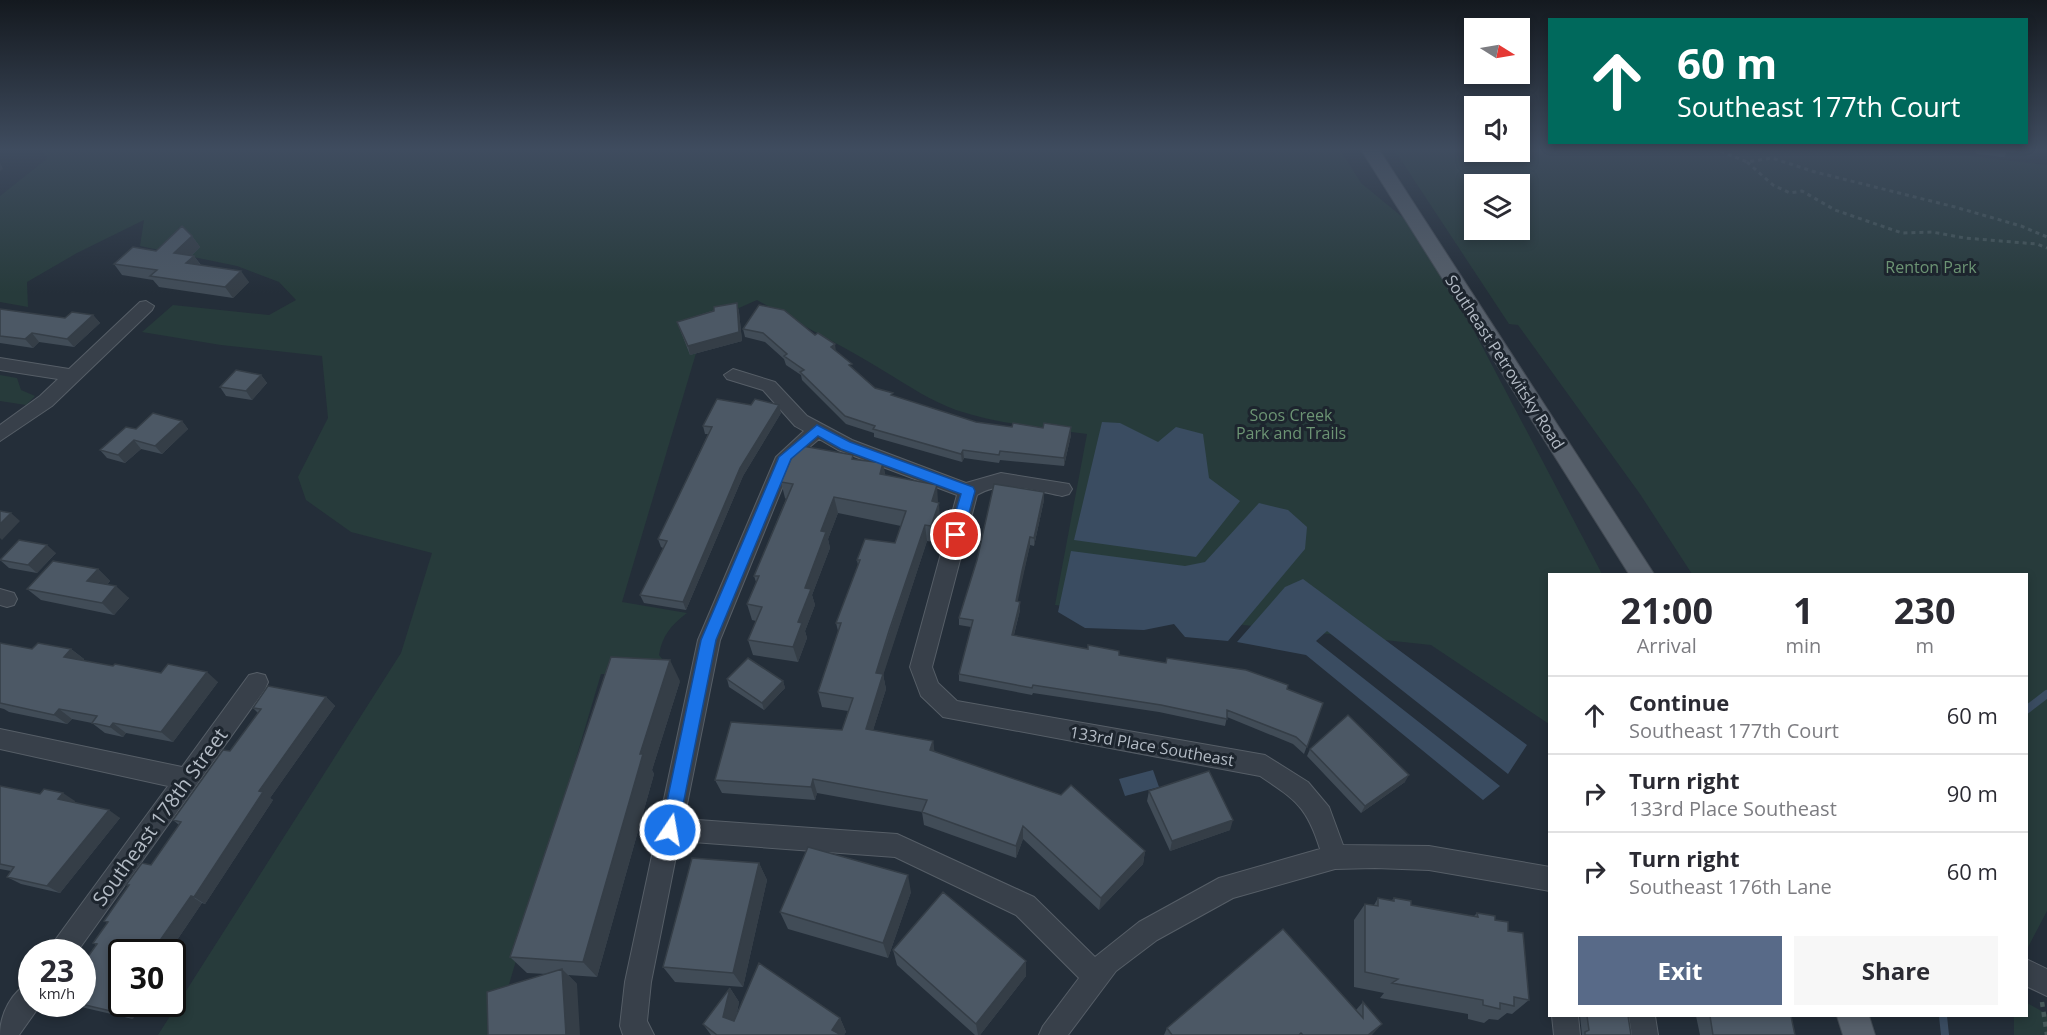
<!DOCTYPE html>
<style>
body{margin:0;font-family:"Open Sans",sans-serif;background:#f7f7f7;color:#2b2b33;height:100vh;display:flex;flex-direction:column;font-size:22px;white-space:nowrap}
*{box-sizing:border-box;margin:0}
p{font-size:20px;color:#7c7c81}
.icon{flex:none;width:33px;height:33px;fill:none;stroke:currentColor;stroke-width:2;stroke-linecap:round;stroke-linejoin:round}
.map{position:relative;flex:1;overflow:hidden}
.drawer{position:absolute;left:1548px;top:573px;width:480px;height:444px;display:flex;flex-direction:column;background:#fff;border-radius:0px;box-shadow:0 3px 9px #0003}
.drawer>*{flex:none}
.hud{position:absolute;left:1548px;top:18px;width:480px;height:126px;border-radius:0px;box-shadow:0 3px 9px #0003;background:#00695c;color:#fff;overflow:hidden}
.needle{width:39px;rotate:101deg}
.tools{position:absolute;left:1464px;top:18px;display:grid;gap:12px}
.tools a{display:grid;place-items:center;width:66px;height:66px;border-radius:0px;background:#fff;box-shadow:0 3px 9px #0003;font-size:30px}
.speed{position:absolute;left:18px;top:939px;display:flex;gap:12px;font-size:30px;font-weight:700;text-align:center}
.speed>*{display:grid;place-content:center;width:78px;height:78px;border-radius:50%;background:#fff;box-shadow:0 3px 9px #0003;line-height:1}
.speed small{font-size:15px;font-weight:400}
.speed .limit{border:3px solid #111;border-radius:9px;background:#fff;color:#111}
.pin{position:absolute;display:grid;place-items:center;width:51px;height:51px;color:#fff;margin:-26px;border:3px solid #fff;border-radius:50%;box-shadow:0 2px 6px #0007}
.me{position:absolute;width:66px;margin:-33px;rotate:12deg;stroke-linejoin:round;filter:drop-shadow(0 0 4px #0008)}
.turn{display:flex;align-items:center;gap:21px;height:126px;padding:0 30px;font-size:27px}
.turn .icon{width:78px;height:78px;stroke-width:2.5}
.turn b{display:block;font-size:42px;line-height:51px}
.eta{display:flex;justify-content:space-evenly;align-items:center;height:102px;text-align:center}
.eta b{font-size:36px;font-weight:700;line-height:42px}
.primary-button{display:flex;gap:12px;margin-top:auto;padding:12px 30px}
.primary-button a{flex:1;height:69px;border-radius:0px;background:#586a88;color:#fff;font-size:24px;font-weight:700;line-height:69px;text-align:center}
.primary-button a+a{background:#f7f7f7;color:#2b2b33}
ul{padding:0;list-style:none}
li{display:flex;align-items:center;gap:18px;height:78px;padding:0 30px;border-top:2px solid #e1e1e2}
li div{flex:1}
li b{display:block;font-size:22px}
li em{font-style:normal}
.map>svg:first-child{display:block}
.green{fill:#273b3b;fill-rule:evenodd}
.water{fill:#3a4c61}
.lines{fill:none;stroke-linecap:round;stroke-linejoin:round}
.stream{stroke:#3a4c61;stroke-width:8}
.minor-casing{stroke:#565e67;stroke-width:2}
.major-casing{stroke:#414952;stroke-width:2}
.path-far1{stroke:#465859;stroke-width:3;stroke-dasharray:4 4;stroke-linecap:butt}
.path{stroke:#465859;stroke-width:4.5;stroke-dasharray:5 5;stroke-linecap:butt}
.minor{fill:#38404a;fill-rule:evenodd}
.major{fill:#565f6a;fill-rule:evenodd}
.wall{fill:#414c57}
.shaded-wall{fill:#353e47}
.building{fill:#4c5865;stroke:#353e47;stroke-width:1.5}
.route{fill:#1a73e8;stroke:#114b97;stroke-width:1.5}
.labels{text-anchor:middle;stroke-width:6;stroke-linejoin:round;paint-order:stroke}
.park-label{font-size:16px;fill:#6c9474;stroke:#1d252e}
.street-label{font-size:16px;fill:#b3bbc5;stroke:#1d252e}
.near-street-label{font-size:20px;fill:#b3bbc5;stroke:#1d252e}
</style>
<div class="map">
<svg width="2047" height="1035" viewBox="0 0 2047 1035">
<rect width="100%" height="100%" fill="#242e39"/>
<path class="green" d="M39,148H1339L1361,183L1423,234L1602,574H1550L1549,724L1431,645L1055,605L1087,434C1044,428 997,424 956,410C931,401 907,385 884,371C843,346 799,324 757,300L705,323L622,602L687,613C671,625 662,636 659,655L674,674H601L494,1035H158L401,653L432,553L351,532L306,500L298,477L328,418L322,356L221,345L142,332L173,305L269,315L296,300L279,282L237,266L140,246L144,220L77,253L27,282L28,307L0,302V196L48,158Z
M1393,148H1474V152H1520V148H1900L2047,165V911L2027,949L2026,574H1692L1640,494L1518,325L1509,324ZM1520,184V230H1474V184Z
M0,375L17,378L21,390L35,396L26,405L0,401Z
M2027,1003L2047,1014V1035H2014V1016H2026Z"/>
<path class="water" d="M1102,422L1120,423L1158,442L1176,427L1203,434L1209,478L1240,501L1196,557L1074,540Z
M1259,503L1288,510L1307,527L1305,549L1228,641L1185,637L1174,624L1144,630L1085,628L1058,612L1071,551L1185,566L1205,562Z
M1303,579L1527,745L1508,774L1327,631L1316,641L1500,786L1483,800L1306,655L1237,642L1285,587Z
M1153,770L1159,787L1125,796L1119,779Z"/>
<g class="lines">
<path class="stream" d="M2026,710L2047,694
M1943,1016L1945,1035"/>
<g class="minor-casing">
<path id="minor" d="M146,301L154,306L152,310L52,406L0,441V425L40,396L58,379L0,370V358L69,369L140,302Z
M733,369L775,382L807,416L852,440L966,483L1001,473L1069,484L1072,489L1069,494L1062,496C1035,491 1002,479 977,495L932,667L938,683L957,701L1265,755L1308,782L1329,807L1343,845L1429,846L1550,867V891L1429,870L1375,868L1335,869L1233,898L1157,940L1116,971L1068,1035H1039L1043,1026L1079,978L1016,915L895,857L679,841L651,982L647,1021L654,1035H623L620,1026L625,982L698,640L776,457L804,431L795,426L763,390L727,379L724,375ZM819,439L838,450L957,495L910,667L921,696L943,717L1260,776C1296,800 1307,807 1320,849L1219,878L1139,922L1095,957L1034,897L897,834L684,819L720,640L793,461Z
M0,589L14,593L17,599L14,605L7,607L0,605Z
M257,673L265,675L268,682L265,689L77,952H49L53,943L168,786L0,749V729L182,767L249,675Z
M2026,959L2047,969V996L2026,986Z
M32,982V1004H41L19,1035H0C0,1015 11,990 32,982Z
M1552,1016H1578L1580,1035H1554Z
M1629,1016H1655L1658,1035H1632Z"/>
</g>
<g class="major-casing">
<path id="major" d="M1360,148H1378L1654,574H1629Z
M1837,1016H1869L1875,1035H1843Z"/>
</g>
<path class="path-far1" d="M1713,148L1747,162L1772,158L1815,172L1955,207L2021,226L2047,237
M1747,162L1773,185L1790,193L1802,191L1835,210L1902,233L1932,232L1965,238L2037,244L2047,248"/>
<path class="path" d="M2042,1002L2047,1035"/>
<use href="#minor" class="minor"/>
<use href="#major" class="major"/>
</g>
<path class="wall" d="M1974,148H2018L2014,153L2007,152L2004,157L1977,154Z
M192,236L200,247L191,256H194L201,265L249,282L233,298L159,287L153,280L122,275L114,264L156,251Z
M737,303L739,312L742,341L690,355L677,322Z
M0,309L65,318L93,315L100,323L74,347L39,342L33,348L0,343Z
M743,329L815,335L836,351L852,368L875,388L893,396L976,422L1071,435L1064,466L1000,460L999,463L964,458L962,462L874,437V433L846,424L802,380L801,375L786,365L784,359L765,342L745,337Z
M261,375L267,383L252,400L226,396L220,387Z
M781,413L743,476L686,610L644,603L640,595L663,548L661,547L658,539L708,434H705L703,426Z
M182,421L188,429L162,454L141,449L125,463L107,458L100,450L136,429Z
M854,459L883,463L885,475L938,502L940,519L933,542L927,541L892,647L883,674L886,689L873,730L933,741L934,752L1145,851L1143,864L1099,910L1023,839L1016,858L924,825L922,812L817,793L815,800L722,793L715,780L842,730L848,711L822,707L818,692L838,631L836,623L858,565L857,560L895,543L901,526L838,513L828,539L830,548L812,595L815,605L805,631L807,638L798,662L753,655L748,640L756,621L752,620L747,604L756,582L754,576L786,499L785,498L781,482Z
M1044,492V500L1034,546L1030,545L1022,579L1017,601L1020,610L1014,635L1287,689L1323,703L1304,754L1293,744L1227,717L1225,726L1159,712L1033,693L1032,695L959,681V674L971,627L959,625V618Z
M56,553L37,573L9,568L0,560Z
M98,569L110,581L107,585L129,598L114,615L41,600L27,589Z
M0,643L32,649H71L84,659L83,661L113,666L218,682L173,742L126,733L123,737L105,733L92,723L72,719L67,724L9,712L4,709L0,708Z
M727,679L783,681L785,688L764,710L729,687Z
M680,681L652,770L654,774L597,977L568,975L577,984L546,974L527,973L510,957Z
M326,697L335,706L270,798L273,800L205,904L202,903L169,952H122L133,1019L68,1004H82L96,945L93,943L108,923L104,921L128,886L126,885L151,865L179,825L173,820L230,751L258,713L253,708Z
M1310,749L1405,782L1361,813L1307,756Z
M0,786L75,801L74,802L120,818L60,893L21,884L7,877L11,871L0,869Z
M1149,791L1230,830L1170,851L1147,801Z
M759,863L767,880L743,987L675,982L663,967Z
M911,892L888,958L788,929L780,912Z
M1378,898L1391,901L1394,898L1411,905L1474,916L1477,913L1495,920L1508,931L1529,1000L1512,1014L1507,1013L1498,1020L1489,1019L1484,1023L1468,1019V1014L1380,998L1384,993L1354,987V920L1365,904L1374,905Z
M893,950L1026,976L980,1035H975L897,965Z
M730,988L739,1002L736,1018H840L846,1032L844,1035H711L703,1024Z
M1363,1002L1372,1035H1164L1167,1028L1356,1010Z
M1580,1016H1628L1631,1035H1582Z
M1696,1016H1791L1795,1035H1700Z"/>
<path class="shaded-wall" d="M0,162L3,169L0,171Z
M192,236L200,247L182,264L174,253Z
M194,256L202,267L186,263Z
M241,271L249,282L233,298L225,287Z
M737,303L739,312L742,341L690,355L688,346Z
M93,315L100,323L74,347L67,339Z
M32,333L39,342L33,348L25,339Z
M835,344L836,352L831,347Z
M261,375L267,383L252,400L246,391Z
M779,405L781,413L743,476L686,610L683,602L740,468Z
M182,421L188,429L162,454L155,446Z
M1071,427V435L1064,466V458Z
M134,440L141,449L125,463L118,455Z
M963,450L964,458L962,462L961,454Z
M883,463L886,480L880,474Z
M937,485L938,502L933,518L932,501Z
M1044,492V500L1034,546V538Z
M834,497L838,513L828,539L830,548L812,595L815,605L805,631L807,638L798,662L793,647L805,588L821,531Z
M939,503L940,519L933,542L931,526Z
M11,513L20,521L2,540L0,538V524Z
M925,525L927,541L879,688L876,673Z
M1030,537V545L1016,609V601L1022,571Z
M47,545L56,553L37,573L28,565Z
M98,569L110,581L100,593L87,581Z
M116,586L129,598L114,615L102,603Z
M1020,602V610L1012,642V635Z
M71,649L84,659L77,667L64,657Z
M670,660L680,681L652,770L654,774L597,977L583,962L640,754Z
M207,672L218,682L173,742L161,732Z
M883,674L886,689L869,743L866,729Z
M783,681L785,688L764,710L762,703Z
M326,697L335,706L270,798L273,800L205,904L194,897L259,791Z
M59,709L72,719L67,724L54,715Z
M113,723L126,733L123,737L110,727Z
M933,741L935,755L930,750Z
M1409,775L1405,782L1361,813L1365,806Z
M813,779L817,793L815,800L811,787Z
M63,793L75,801L70,807L58,799Z
M109,810L120,818L60,893L47,886Z
M1233,820L1230,830L1170,851L1172,841Z
M1023,826V839L1016,858V846Z
M1145,851L1143,864L1099,910L1101,898Z
M759,863L767,880L743,987L733,973Z
M908,875L911,892L888,958L883,943Z
M191,896L202,903L169,952H152Z
M1026,961V976L980,1035H978L976,1024Z
M562,969L577,984L580,1035H566Z
M730,988L739,1002L733,1031L723,1017Z
M125,1004H142L133,1019L119,1013Z
M840,1018L846,1032L844,1035H834L832,1030Z
M1382,1024L1372,1035H1368Z"/>
<path class="building" d="M182,226L192,236L174,253L194,256L186,263L241,271L225,287L150,276L157,270L114,264L133,247L156,251Z
M737,303L739,332L688,346L677,322L714,311V307Z
M759,305L784,310L815,335L818,333L835,344L831,347L852,364L849,365L875,388L893,393L891,395L976,422L1012,427L1013,423L1043,428L1044,423L1071,427L1064,458L1000,451L999,455L963,450L961,454L873,429L875,426L845,416L800,372L804,370L784,356L787,354L763,333L743,329Z
M0,309L65,318L72,312L93,315L67,339L32,333L25,339L0,336Z
M236,370L261,375L246,391L220,387Z
M717,399L751,405L755,399L779,405L740,468L683,602L640,595L667,541L658,539L712,427L703,426Z
M153,413L182,421L155,446L134,440L118,455L100,450L126,427L136,429Z
M797,445L853,455L852,459L883,463L880,474L937,485L932,501L939,503L931,526L925,525L889,631L876,673L883,674L866,729L933,741L930,750L1061,795L1071,785L1145,851L1101,898L1023,826L1016,846L922,812L927,800L813,779L811,787L715,780L731,722L842,730L853,698L818,692L841,623H836L860,560H857L865,539L895,543L906,511L834,497L821,531L826,532L805,588L811,589L798,622L802,623L793,647L748,640L762,607L747,604L759,576H754L793,484L781,482Z
M994,484L1044,492L1034,538L1030,537L1022,571L1016,601L1020,602L1012,635L1088,649V645L1119,651V655L1166,663L1167,658L1246,670L1288,685L1287,689L1323,703L1307,747L1296,737L1227,710V719L1161,705L1033,685L1032,688L959,674L973,620L959,618L977,560Z
M0,511L11,513L0,524Z
M19,540L47,545L28,565L0,560Z
M53,561L98,569L87,581L116,586L102,603L27,589Z
M0,643L32,649L38,643L71,649L64,657L113,666L115,664L161,673L168,664L207,672L161,732L113,723L110,727L92,723L97,716L59,709L54,715L0,703Z
M611,657L670,660L640,754H643L583,962L510,957Z
M748,658L783,681L762,703L727,679Z
M268,686L326,697L259,791L263,792L194,897L191,896L152,952H122V1004H125L119,1013L81,1004H82V965L97,944L93,943L108,922L104,921L129,885H126L142,863L151,865L181,822L173,820L223,750L230,751L261,709L253,708Z
M1348,715L1409,775L1365,806L1310,749Z
M1209,771L1233,820L1172,841L1149,791Z
M0,786L40,794L44,789L63,793L58,799L109,810L47,886L7,877L14,867L0,864Z
M808,847L908,875L883,943L780,912Z
M692,858L759,863L733,973L663,967Z
M943,892L1026,961L976,1024L893,950Z
M1378,898L1394,901V898L1411,901V905L1478,917L1477,913L1495,916V920L1508,922V931L1523,933L1529,1000L1514,997V1006L1500,1003V1009L1483,1005V1000L1392,983L1398,979L1365,972V904L1378,906Z
M1283,929L1363,1018V1002L1382,1024L1368,1035H1303L1301,1033L1299,1035H1172L1167,1028Z
M759,963L840,1018L832,1030L841,1035H717L703,1024L730,988L723,1017L734,1021Z
M562,969L566,1035H488L487,992Z
M1587,1016H1628L1631,1035H1585V1032L1589,1030Z
M1710,1016H1791L1795,1035H1713Z"/>
<linearGradient id="sky" x2="0" y2="1"><stop stop-color="#14191f"/><stop offset="0.51" stop-color="#3f4c5f"/><stop offset="1" stop-color="#3f4c5f" stop-opacity="0"/></linearGradient>
<rect width="2047" height="293" fill="url(#sky)"/>
<path class="route" d="M817,425L850,442L973,487L975,491L963,535L956,541L949,535L961,494L841,449L818,436L791,459L716,640L678,830L676,835L670,837L664,835L661,830L701,640L779,457Z"/>
<g class="labels">
<g class="park-label">
<text x="1931" y="273">Renton Park</text>
<text x="1291" y="421">Soos Creek<tspan x="1291" dy="18">Park and Trails</tspan></text>
</g>
<g class="street-label">
<text transform="translate(1505 362) rotate(57)" y="6">Southeast Petrovitsky Road</text>
<text transform="translate(1152 746) rotate(10)" y="6">133rd Place Southeast</text>
</g>
<g class="near-street-label">
<text transform="translate(160 817) rotate(-54)" y="7">Southeast 178th Street</text>
</g>
</g>
</svg>
<div class="tools">
<a><svg class="needle" viewBox="-14 -14 28 28"><path d="M0-13l5 13h-10z" fill="#e53935"/><path d="M0 13l5-13h-10z" fill="#7c7c81"/></svg></a>
<a><svg class="icon" aria-label="sound" viewBox="0 0 24 24"><path d="M4 9h4l5-4v14l-5-4H4zM17 9q2 3 0 6"/></svg></a>
<a><svg class="icon" aria-label="layers" viewBox="0 0 24 24"><path d="M12 4l9 5-9 5-9-5zM3 14l9 5 9-5"/></svg></a>
</div>
<div class="speed"><div>23<small>km/h</small></div><div class="limit">30</div></div>
<div class="pin" style="left:956px;top:535px;background:#d93025"><svg class="icon" aria-label="arrive" viewBox="0 0 24 24"><path d="M6 21V4h12l-3 4 3 4H6"/></svg></div>
<svg class="me" style="left:670px;top:830px" viewBox="-20 -20 40 40"><circle r="17" fill="#1a73e8" stroke="#fff" stroke-width="3"/><path d="M0-11L8 9 0 5-8 9z" fill="#fff"/></svg>
<div class="hud">
<div class="turn"><svg class="icon" aria-label="ahead" viewBox="0 0 24 24"><path d="M12 20V5M6 11l6-6 6 6"/></svg><div><b>60 m</b>Southeast 177th Court</div></div>
</div>
<section class="drawer">
<div class="eta">
<div><b>21:00</b><p>Arrival</p></div>
<div><b>1</b><p>min</p></div>
<div><b>230</b><p>m</p></div>
</div>
<ul>
<li><svg class="icon" aria-label="ahead" viewBox="0 0 24 24"><path d="M12 20V5M6 11l6-6 6 6"/></svg><div><b>Continue</b><p>Southeast 177th Court</p></div><em>60 m</em></li>
<li><svg class="icon" aria-label="right" viewBox="0 0 24 24"><path d="M7 20v-9h11M14 6l5 5-5 5"/></svg><div><b>Turn right</b><p>133rd Place Southeast</p></div><em>90 m</em></li>
<li><svg class="icon" aria-label="right" viewBox="0 0 24 24"><path d="M7 20v-9h11M14 6l5 5-5 5"/></svg><div><b>Turn right</b><p>Southeast 176th Lane</p></div><em>60 m</em></li>
</ul>
<div class="primary-button"><a>Exit</a><a>Share</a></div>
</section>
</div>
